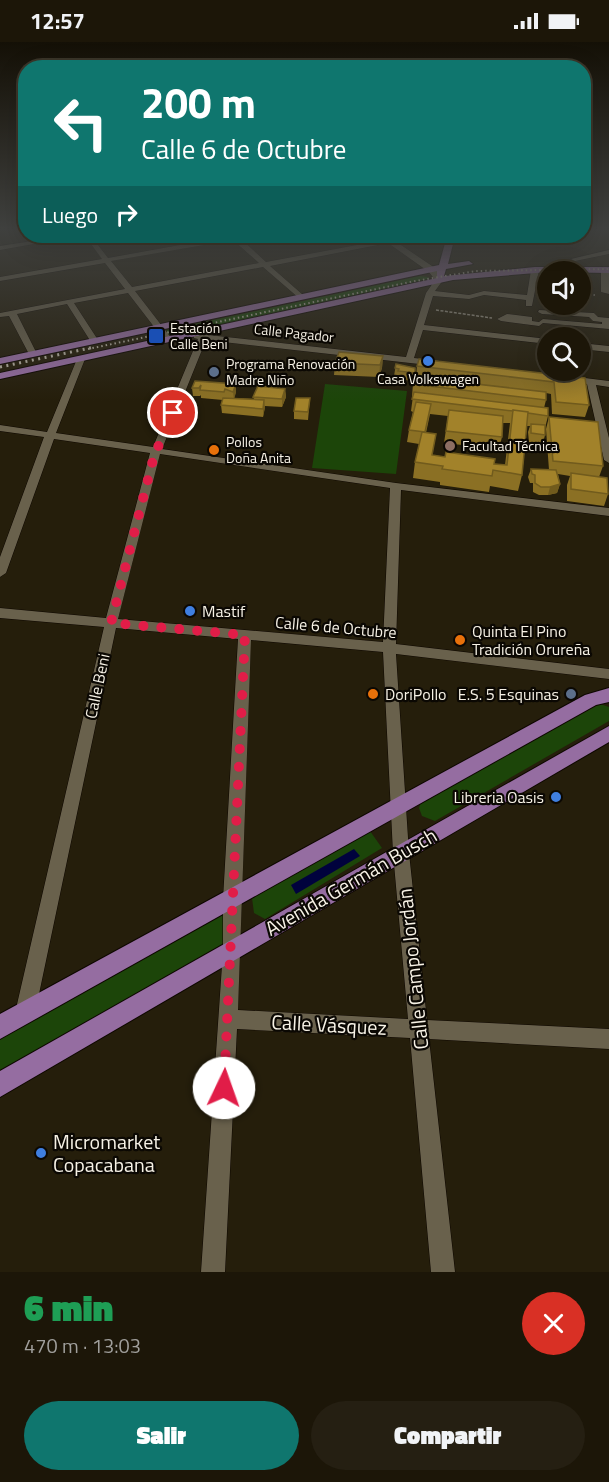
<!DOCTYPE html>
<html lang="es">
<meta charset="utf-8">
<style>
body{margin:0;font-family:"Titillium Web",sans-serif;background:#251f12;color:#f1f3f6;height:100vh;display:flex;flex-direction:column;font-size:22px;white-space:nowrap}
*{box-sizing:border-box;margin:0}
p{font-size:20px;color:#a09f9c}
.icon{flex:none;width:33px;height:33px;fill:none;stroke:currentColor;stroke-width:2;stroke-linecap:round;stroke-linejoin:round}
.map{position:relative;height:1230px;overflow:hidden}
.details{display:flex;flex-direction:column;background:#1c1608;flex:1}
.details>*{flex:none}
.banner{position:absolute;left:18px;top:18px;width:573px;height:183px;border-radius:24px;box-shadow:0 6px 24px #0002,0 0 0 2px #3a3529;background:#0f766e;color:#fff;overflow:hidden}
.controls{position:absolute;left:537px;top:219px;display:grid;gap:12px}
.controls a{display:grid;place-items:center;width:54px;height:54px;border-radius:50%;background:#1c1608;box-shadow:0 6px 24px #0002,0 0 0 2px #3a3529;font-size:30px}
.pin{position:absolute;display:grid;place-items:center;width:51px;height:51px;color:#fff;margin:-26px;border:3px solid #fff;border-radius:50%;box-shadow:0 2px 6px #0007}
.me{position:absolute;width:66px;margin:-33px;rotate:3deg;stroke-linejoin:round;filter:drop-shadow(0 0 4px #0008)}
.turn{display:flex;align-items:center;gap:21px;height:126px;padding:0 24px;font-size:27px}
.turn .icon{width:78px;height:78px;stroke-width:2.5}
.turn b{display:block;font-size:42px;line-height:51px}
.then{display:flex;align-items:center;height:57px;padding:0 24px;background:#0003;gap:12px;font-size:22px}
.round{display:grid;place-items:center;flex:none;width:63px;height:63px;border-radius:32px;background:#251f12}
.overview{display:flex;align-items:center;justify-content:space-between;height:102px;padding:0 24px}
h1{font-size:36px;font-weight:800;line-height:45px;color:#1e9e55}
.cta{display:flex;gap:12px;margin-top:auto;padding:12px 24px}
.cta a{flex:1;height:69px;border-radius:36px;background:#0f766e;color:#fff;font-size:24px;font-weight:800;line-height:69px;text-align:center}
.cta a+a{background:#251f12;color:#f1f3f6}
.status{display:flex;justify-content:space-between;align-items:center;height:42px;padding:0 30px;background:#1c1608;direction:ltr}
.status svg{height:16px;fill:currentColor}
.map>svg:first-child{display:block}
.green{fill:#1c4509}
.water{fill:#00023d}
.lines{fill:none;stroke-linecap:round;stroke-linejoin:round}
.minor-casing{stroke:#0e0700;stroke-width:1}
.major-casing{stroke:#0e0700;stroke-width:2}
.path{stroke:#989283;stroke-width:1.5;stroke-dasharray:3 1.5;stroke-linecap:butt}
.minor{fill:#69614c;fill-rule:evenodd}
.major{fill:#956da1;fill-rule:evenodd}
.rail-far1{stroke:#b3ad9f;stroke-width:2;stroke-dasharray:1.5 3;stroke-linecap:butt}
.rail{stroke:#b3ad9f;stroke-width:3;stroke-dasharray:2 4.5;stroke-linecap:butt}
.wall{fill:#8b7024;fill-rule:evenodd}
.shaded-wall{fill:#715b1d}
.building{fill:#a2822a;stroke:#715b1d;stroke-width:1.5}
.route{stroke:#e11d48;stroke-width:10;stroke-dasharray:0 18}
.transit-dot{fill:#1a4fb4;stroke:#0b0803;stroke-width:2}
.shop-dot{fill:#3f7fe0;stroke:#0b0803;stroke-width:2}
.service-dot{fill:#5c6f8a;stroke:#0b0803;stroke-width:2}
.education-dot{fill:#8d6e63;stroke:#0b0803;stroke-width:2}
.food-dot{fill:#e8710a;stroke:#0b0803;stroke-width:2}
.labels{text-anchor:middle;stroke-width:4.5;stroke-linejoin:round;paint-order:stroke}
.far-poi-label{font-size:14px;fill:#f7f2e6;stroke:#0b0803;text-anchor:start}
.far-street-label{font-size:14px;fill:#f7f2e6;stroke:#0b0803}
.poi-label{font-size:16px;fill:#f7f2e6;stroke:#0b0803;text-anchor:start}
.street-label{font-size:16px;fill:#f7f2e6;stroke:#0b0803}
.near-street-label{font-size:20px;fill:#f7f2e6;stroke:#0b0803}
.near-poi-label{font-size:20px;fill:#f7f2e6;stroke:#0b0803;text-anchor:start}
</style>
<div class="status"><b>12:57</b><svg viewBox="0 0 49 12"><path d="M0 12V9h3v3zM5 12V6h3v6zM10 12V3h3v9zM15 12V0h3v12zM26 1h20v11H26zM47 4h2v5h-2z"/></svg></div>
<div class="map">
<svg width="609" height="1230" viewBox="0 0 609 1230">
<rect width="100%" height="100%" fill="#251e0b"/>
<path class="green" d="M420,234L428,235L430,238L169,295L167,293V288Z
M325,342L407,349L396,432L312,426Z
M600,662L609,665V679L435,779L422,774L419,766L421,760Z
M370,789L382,806L265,877L254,871L252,856Z
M226,871V902L0,1034V996Z"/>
<path class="water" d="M354,807L360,814L296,852L291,843Z"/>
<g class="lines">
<g class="minor-casing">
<path id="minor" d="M65,194H78L0,208V204Z
M85,194H91L108,216L230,194H245L240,196L266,220L384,198L383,196L386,194L391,196L416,194L415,195L395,199L435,226L443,238L435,249L469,253L484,249L527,253L531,228L535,226L539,228L532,264H526V258L484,253L469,257L433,254L424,283L548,297V302L423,288L414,316L440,319L441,321L437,324L206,298L162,407L396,441L609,466V474L401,448L396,602L609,627V637L396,612L409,811L427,978L609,987V1007L429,997L455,1230H431L410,996L237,987L225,1230H201L223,909V857L238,597L116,586L35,971L32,978L25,981L18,978L15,971L104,585L0,576V566L106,576L150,411L54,397L6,531L0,535V515L44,395L0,389V383L47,390L77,317L81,314L85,317L56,391L153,405L198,297L194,296V292H200L205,288L209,290L208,293L406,315L426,251L435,238L429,230L388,201L270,224L303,253V257H300L263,225L135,249L172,297L168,300L165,299L128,251L74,261L98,298L94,301L91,300L67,262L17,272L37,312L30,314L9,274L0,275V271L125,247L105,221L0,239V235L102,217ZM233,198L259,221L132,245L111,219ZM160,412L390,446L383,600L118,577ZM251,598L383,610L393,811L408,977L238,968Z
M609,208V212L575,219L571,217Z
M605,226L609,228V252L601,250V228Z
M539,268L594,271L598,275L609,276V287L543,281L539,284L501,279L497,277L507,272L532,275V279L539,280L543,277L602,282V280L593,279L589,275L542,272L538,270Z
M580,301L609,304V310L580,307Z
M569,334L609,339V345L596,343L609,396V421L604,418L587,342L566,339L564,337Z"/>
</g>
<g class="major-casing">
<path id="major" d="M447,194H455L448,222L469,219L473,222L446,227L444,234L535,225H609V231L548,230L453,238L0,337V331L437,236V229L0,322V316L439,223Z
M609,646V660L596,663L0,997V972L585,653Z
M609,684V700L0,1055V1029Z"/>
</g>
<path class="path" d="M580,252L595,253
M436,268L492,276"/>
<use href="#minor" class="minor"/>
<use href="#major" class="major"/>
<path class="rail-far1" d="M88,307L415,239L476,229L609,227"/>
<path class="rail" d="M0,325L95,305"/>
</g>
<path class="wall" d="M383,314L382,326L379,335L334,333L335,321Z
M396,322L415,326L414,339L397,337L398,334H394Z
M417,324L585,336L589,363L585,375L552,372L551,352L546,351V358L544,366L548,374L545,386V393L543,401L529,400L528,390L530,384H527L522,433L518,449L490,444L489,450L440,443V440L413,436L415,420L419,402L407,400L409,388L413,370L411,369L413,354H412L413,342L416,335ZM430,372L448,374L444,401L499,407L502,395V381H510L505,423L433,413L426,391Z
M195,339L236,350L234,356L254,357L253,355L285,347L286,355L282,365L265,364L263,375L222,371L221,363L223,358L201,356V353L200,354H193L192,346Z
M310,356L308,378L294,377V369Z
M549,375L603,424L599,435L608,452L604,464L567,459V443L570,434L558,432L560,442L557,451L548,453H539L533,450V441H530L528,435L531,427L549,428L546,387Z"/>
<path class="shaded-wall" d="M383,314L382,326L379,335L380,323Z
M236,342V350L234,358L233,350Z
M285,347L286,355L282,365V357Z
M264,358L265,366L263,375V367Z
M560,442L557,451L548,453L550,445Z"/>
<path class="building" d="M339,310L383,314L380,323L335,321Z
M419,317L585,336L589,363L556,360L554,340L417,324Z
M396,322L415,326V331L398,329L399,327L395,326Z
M415,335L546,350V358L413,342Z
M195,339L236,342L233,350L225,347L224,350L200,348L201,343L199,346H192Z
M258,344L285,347L282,357L253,355Z
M414,350L548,366V374L528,371V370L513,368V369L412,357Z
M223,356L264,358L263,367L221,363Z
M296,356H310L308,370L294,369Z
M416,360L431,362L425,390L409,388Z
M449,368L503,374L502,395L446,389Z
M513,368L528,370L522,433L493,428L492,434L442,427L443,424L415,420L422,390L436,392L432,413L445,415L446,410L495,417L494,422L507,423Z
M549,375L598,380L603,424L553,419Z
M531,382L545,383V393L531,391Z
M531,427L556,428L560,442L550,445H541L535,441V433L532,432Z
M571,431L607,436L608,452L571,447Z"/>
<linearGradient id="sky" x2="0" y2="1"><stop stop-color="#141006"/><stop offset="0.52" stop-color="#40413f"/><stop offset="1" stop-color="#40413f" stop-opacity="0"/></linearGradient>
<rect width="609" height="359" fill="url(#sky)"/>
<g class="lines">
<path class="route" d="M173,371L154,414L111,581L245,593L224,1046"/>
</g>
<rect class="transit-dot" x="148" y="286" width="16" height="16" rx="3"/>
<g class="shop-dot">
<circle cx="428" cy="319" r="6"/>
<circle cx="190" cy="569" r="6"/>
<circle cx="556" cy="755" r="6"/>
<circle cx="41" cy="1111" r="6"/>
</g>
<g class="service-dot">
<circle cx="214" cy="330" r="6"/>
<circle cx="571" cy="652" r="6"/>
</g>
<circle class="education-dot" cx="450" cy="404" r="6"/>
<g class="food-dot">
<circle cx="214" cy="408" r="6"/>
<circle cx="460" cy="598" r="6"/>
<circle cx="373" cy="652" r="6"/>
</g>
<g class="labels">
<g class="far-poi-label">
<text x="170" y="291">Estación<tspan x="170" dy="16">Calle Beni</tspan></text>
<text x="226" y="327">Programa Renovación<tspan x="226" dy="16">Madre Niño</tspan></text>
<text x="428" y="342" text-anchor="middle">Casa Volkswagen</text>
<text x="226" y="405">Pollos<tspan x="226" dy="16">Doña Anita</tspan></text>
<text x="462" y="409">Facultad Técnica</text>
</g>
<g class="far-street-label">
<text transform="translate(294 291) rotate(6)" y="5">Calle Pagador</text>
</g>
<g class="poi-label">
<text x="202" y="575">Mastif</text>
<text x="472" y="595">Quinta El Pino<tspan x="472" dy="18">Tradición Orureña</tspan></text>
<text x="385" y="658">DoriPollo</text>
<text x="559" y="658" text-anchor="end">E.S. 5 Esquinas</text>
<text x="544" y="761" text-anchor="end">Libreria Oasis</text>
</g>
<g class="street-label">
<text transform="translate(336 585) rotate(5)" y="6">Calle 6 de Octubre</text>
<text transform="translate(97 644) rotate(-78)" y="6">Calle Beni</text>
</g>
<g class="near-street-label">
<text transform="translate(351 840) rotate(-30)" y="7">Avenida Germán Busch</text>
<text transform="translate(413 927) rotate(-96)" y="7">Calle Campo Jordán</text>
<text transform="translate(329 983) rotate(3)" y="7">Calle Vásquez</text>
</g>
<g class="near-poi-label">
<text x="53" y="1107">Micromarket<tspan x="53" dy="23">Copacabana</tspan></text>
</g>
</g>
</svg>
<div class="controls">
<a><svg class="icon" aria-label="sound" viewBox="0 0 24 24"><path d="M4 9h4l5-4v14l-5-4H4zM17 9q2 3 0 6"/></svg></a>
<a><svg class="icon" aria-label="search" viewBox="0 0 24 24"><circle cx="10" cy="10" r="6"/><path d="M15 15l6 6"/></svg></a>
</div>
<div class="pin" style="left:173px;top:371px;background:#d93025"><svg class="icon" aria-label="arrive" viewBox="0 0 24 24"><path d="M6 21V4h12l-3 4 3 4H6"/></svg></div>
<svg class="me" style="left:224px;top:1046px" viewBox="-20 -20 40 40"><circle r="19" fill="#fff"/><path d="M0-13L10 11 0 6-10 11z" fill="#e11d48"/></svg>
<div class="banner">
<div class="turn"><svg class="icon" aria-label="left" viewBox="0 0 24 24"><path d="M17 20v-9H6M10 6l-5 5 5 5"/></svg><div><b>200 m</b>Calle 6 de Octubre</div></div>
<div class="then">Luego<svg class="icon" aria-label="right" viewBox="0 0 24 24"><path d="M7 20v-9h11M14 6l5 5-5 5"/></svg></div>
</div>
</div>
<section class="details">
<div class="overview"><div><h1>6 min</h1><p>470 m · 13:03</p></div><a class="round" style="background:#d93025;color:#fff"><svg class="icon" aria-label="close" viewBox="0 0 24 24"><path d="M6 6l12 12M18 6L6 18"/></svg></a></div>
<div class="cta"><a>Salir</a><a>Compartir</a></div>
</section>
